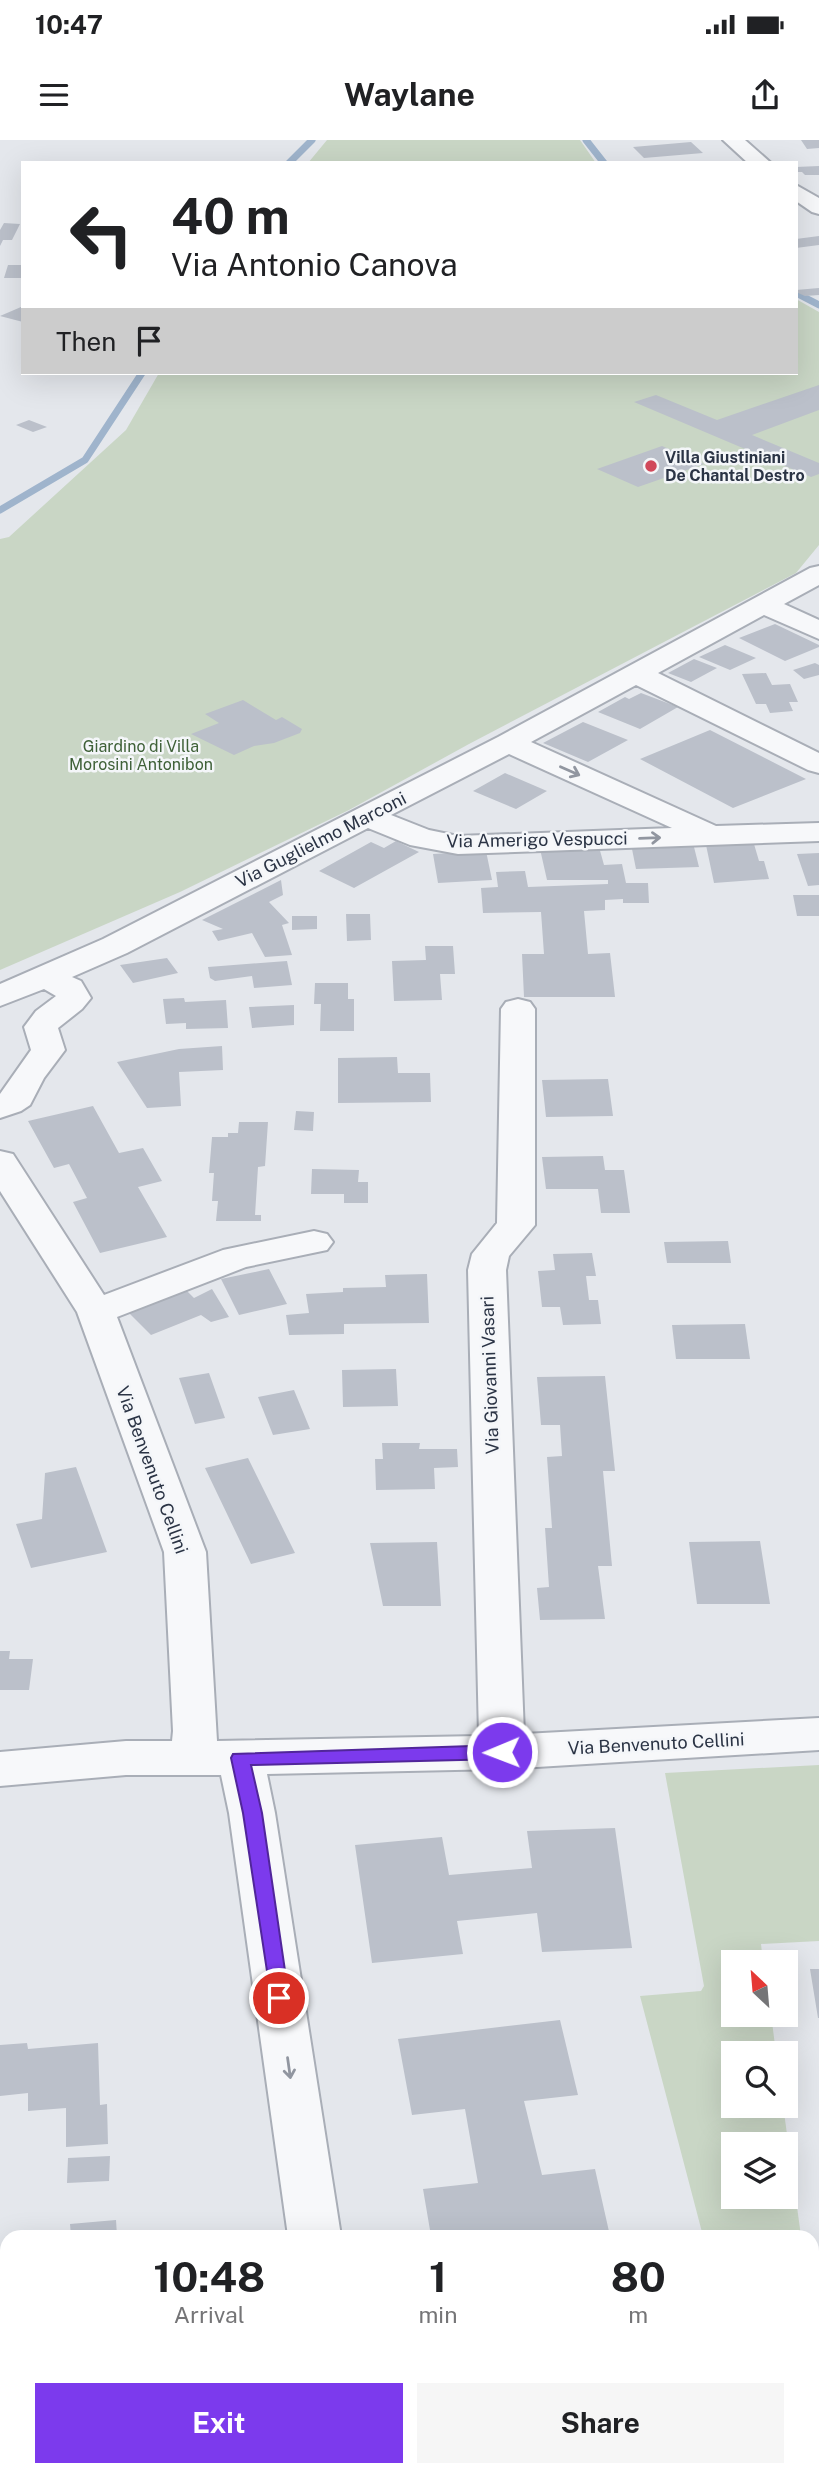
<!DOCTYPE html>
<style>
body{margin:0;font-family:"Public Sans",sans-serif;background:#f6f6f6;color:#202124;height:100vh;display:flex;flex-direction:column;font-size:26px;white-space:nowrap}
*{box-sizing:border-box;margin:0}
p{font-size:23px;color:#757577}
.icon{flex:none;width:38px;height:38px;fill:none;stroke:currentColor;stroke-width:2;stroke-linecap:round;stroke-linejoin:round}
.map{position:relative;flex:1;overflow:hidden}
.sheet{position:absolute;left:0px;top:2090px;width:819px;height:247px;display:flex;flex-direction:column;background:#fff;border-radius:21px 21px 0 0;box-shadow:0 7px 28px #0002}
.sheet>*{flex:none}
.banner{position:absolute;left:21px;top:21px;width:777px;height:214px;border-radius:0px;box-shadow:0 7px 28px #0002;background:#fff;color:#202124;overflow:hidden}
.needle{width:46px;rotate:334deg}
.buttons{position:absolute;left:721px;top:1810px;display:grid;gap:14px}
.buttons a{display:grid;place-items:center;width:77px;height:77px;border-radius:0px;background:#fff;box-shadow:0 7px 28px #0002;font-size:35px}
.pin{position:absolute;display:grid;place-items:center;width:60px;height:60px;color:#fff;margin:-30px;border:4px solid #fff;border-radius:50%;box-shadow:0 2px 7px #0007}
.me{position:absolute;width:77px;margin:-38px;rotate:269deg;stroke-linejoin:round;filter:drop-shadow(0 0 5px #0008)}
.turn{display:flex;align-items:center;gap:24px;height:147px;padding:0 35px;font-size:32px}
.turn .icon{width:91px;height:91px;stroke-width:2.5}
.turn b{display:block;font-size:49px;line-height:60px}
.then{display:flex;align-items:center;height:66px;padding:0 35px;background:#0003;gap:14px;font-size:26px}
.eta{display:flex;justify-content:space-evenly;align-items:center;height:119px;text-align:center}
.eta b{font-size:42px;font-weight:700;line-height:49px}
.primary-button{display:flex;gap:14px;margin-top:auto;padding:14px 35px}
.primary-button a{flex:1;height:80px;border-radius:0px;background:#7c3aed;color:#fff;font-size:28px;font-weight:700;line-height:80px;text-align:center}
.primary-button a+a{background:#f6f6f6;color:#202124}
.status{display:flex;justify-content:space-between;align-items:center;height:49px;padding:0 35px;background:#fff;direction:ltr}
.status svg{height:19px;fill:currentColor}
header{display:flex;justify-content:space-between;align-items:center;height:91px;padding:0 35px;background:#fff;font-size:32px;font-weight:700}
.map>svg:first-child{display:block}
.green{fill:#c9d6c5;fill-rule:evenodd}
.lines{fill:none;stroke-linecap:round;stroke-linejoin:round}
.stream{stroke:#9fb4cc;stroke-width:7}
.building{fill:#bbc0ca}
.minor-casing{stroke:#a9aeb7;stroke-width:4}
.minor{fill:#f7f8fa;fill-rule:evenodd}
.oneway{stroke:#9196a0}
.route{fill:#7c3aed;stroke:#51269a;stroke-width:2}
.poi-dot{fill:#d1495b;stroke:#f4f6f9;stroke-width:2.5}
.labels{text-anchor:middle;stroke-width:5;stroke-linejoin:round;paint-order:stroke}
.far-poi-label{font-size:16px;font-weight:bold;fill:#2b3445;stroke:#f4f6f9;text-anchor:start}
.far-park-label{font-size:16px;fill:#3f6138;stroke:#f4f6f9}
.street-label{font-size:18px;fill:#2b3445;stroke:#f4f6f9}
</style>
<div class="status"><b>10:47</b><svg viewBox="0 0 49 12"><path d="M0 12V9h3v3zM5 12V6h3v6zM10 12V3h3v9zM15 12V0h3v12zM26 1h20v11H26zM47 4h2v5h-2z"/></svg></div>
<header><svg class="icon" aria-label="menu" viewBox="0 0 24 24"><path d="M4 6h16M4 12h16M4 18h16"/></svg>Waylane<svg class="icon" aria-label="share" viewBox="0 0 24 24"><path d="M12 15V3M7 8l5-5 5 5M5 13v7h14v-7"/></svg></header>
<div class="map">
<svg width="819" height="2336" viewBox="0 0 819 2336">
<rect width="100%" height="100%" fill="#e4e7ec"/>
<path class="green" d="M327,0H580L596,23H308Z
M796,159L819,172V405L796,433L469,604L349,670L180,752L0,830V399L9,397L126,290L159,233H796Z
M819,1625V1801L761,1804L763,1822H733V1874H771L776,1913H733V1965H783L801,2096H703L640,1856L701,1851L704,1846L665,1633ZM733,2004H786V2056H733Z
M812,2179L819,2230V2330L812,2324Z"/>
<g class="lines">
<path class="stream" d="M586,0L604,23
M289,23L312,0
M796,153L819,165
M0,370L85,320L142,233"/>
</g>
<path class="building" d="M801,0H819V8L807,9Z
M691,2L703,13L644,18L633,7Z
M819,26V35H805L802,32H796V27Z
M4,83L20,84L12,100H3L0,106V90Z
M819,96V105L796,108V99Z
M8,125H23V138H4Z
M819,148V155L805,156L796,152V150Z
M21,167H23V182L0,176Z
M819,245V270L752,295L819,323V334L811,337L634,262L656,255L717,280Z
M29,280L47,287L33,292L16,285Z
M662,306L704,324L638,347L597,329Z
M775,484L819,505V507L785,521L739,498Z
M725,505L756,518L730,530L699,517Z
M694,519L717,528L691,542L668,533Z
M815,523L819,525V535L804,539L793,530Z
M766,533L772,545L790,544L798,562H789L793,571L770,573L766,564H756L742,534Z
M641,553L678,567L640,589L598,572L625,557L629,559Z
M243,560L276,580L282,577L302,589L300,593L274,603L254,606L234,615L191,594L219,583L205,574Z
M583,582L628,600L588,622L543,603Z
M710,590L806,639L733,668L640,619Z
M505,633L547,651L516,669L473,651Z
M396,701L419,712L354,748L319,731L371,702L384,708Z
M754,704L759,721H764L769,739L714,743L706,705Z
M599,707L604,725L622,724L626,743H648L649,763H623V759L605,760V770L584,771L588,814L610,813L615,857H524L522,814H544L541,772L483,773L481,748L498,747L496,732L525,731L528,747L608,744V740H547L540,709Z
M694,707L699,727L636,729L632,709Z
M486,711L492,740L438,743L433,714Z
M819,713V745L808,746L797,714Z
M281,740L283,755L269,762L289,783L282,785L292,815L265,817L252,793L218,801L212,791L223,789L202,780Z
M793,755H819V776H797Z
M346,774H370L371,800L347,801Z
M292,776H317V789L292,790Z
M425,806H453L455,834H440L442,860L394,861L392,821L426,820Z
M167,818L178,833L133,843L120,825Z
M287,821L292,845L254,848L252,836L215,841L210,838L208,827Z
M315,843H348V859H354V891H320L321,864H314Z
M184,858L185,862L226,860L228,888L186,889V883L166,884L163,859Z
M294,865V885L252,888L249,867Z
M222,906L223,930L179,932L181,966L147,968L117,922L179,909Z
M397,917L398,933H430L431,962L338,963V918Z
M608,939L613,976L546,977L542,940Z
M93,966L119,1013L143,1008L162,1041L138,1047L167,1097L100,1113L73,1062L87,1058L69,1024L54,1028L28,981Z
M296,971L314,972L313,991L294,990Z
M239,982H268L265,1026L258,1027L255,1075H261V1081H216L218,1061H212L214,1033H209L212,997H228V993H238Z
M603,1016L605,1030H624L630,1073H601L598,1049H546L542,1017Z
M312,1029L359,1030L358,1042H368V1063H344V1054H311Z
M728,1101L731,1123H667L664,1102Z
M592,1113L596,1136H586L589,1160H598L601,1184L563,1185L560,1167H542L538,1131L555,1130L553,1114Z
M269,1129L287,1164L239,1175L221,1139Z
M427,1134L429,1183L344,1184V1194L289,1195L286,1175L309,1173L306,1154L343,1152V1148L386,1147L385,1135Z
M184,1148L194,1158L212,1149L229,1177L211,1182L201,1175L151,1195L127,1171Z
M745,1184L750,1219H676L672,1185Z
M396,1229L398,1266L343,1267L342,1230Z
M209,1233L225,1278L195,1284L179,1238Z
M605,1236L615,1331H603L612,1426H598L605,1479L540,1480L537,1448L549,1447L545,1388H552L547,1317L562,1316L560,1285H541L537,1237Z
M294,1250L310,1289L273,1295L258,1257Z
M382,1303H420L419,1309H457L458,1327L434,1328L435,1349L376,1350L375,1319H383Z
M248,1318L295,1413L251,1424L205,1328Z
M76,1327L107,1412L31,1428L16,1384L42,1379L45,1333Z
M760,1401L770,1464H697L689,1402Z
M437,1402L441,1466H383L370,1403Z
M0,1511H10L9,1519H33L29,1550H0Z
M615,1688L632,1808L542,1812L537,1773L457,1781L463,1814L372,1823L355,1705L442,1697L449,1735L532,1728L527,1691Z
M810,1829H819V1878H818Z
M560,1880L578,1955L524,1961L542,2035L595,2029L610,2096H431L423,2049L478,2043L465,1969L412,1975L398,1899Z
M27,1903L28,1909L98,1903L100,1965L107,1964L108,2004L66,2007V1968L28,1971V1953L0,1956V1905Z
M110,2016L109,2041L67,2043L68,2018Z
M116,2080L117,2096H71L70,2084Z
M420,2329H609L616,2336H428Z"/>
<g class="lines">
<g class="minor-casing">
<path id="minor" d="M723,0H745L771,23H748Z
M796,45L819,58V74L812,72L796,61Z
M819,426V445L784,464L819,480V499L764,475L658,533L819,613V633L808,630L636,545L531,602L716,686L819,683V701L458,714L410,705L368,688L127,813L72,837L81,841L91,858L82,869L58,888L65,910L44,938L30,965L21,971L0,978V954L31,910L24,887L36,871L56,856L44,849L0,866V844L103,799L498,597L810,428ZM509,614L672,688L458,696L429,690L391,675Z
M518,859L530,862L535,869V1085L509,1116L506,1130L524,1594L819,1578V1610L502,1629L267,1634L275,1673L341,2096H288L229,1673L221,1635H126L0,1646V1612L126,1601H172L173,1591L164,1412L77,1172L0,1051V1011L13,1014L104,1155L223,1110L314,1091L327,1094L333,1102L327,1110L246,1127L117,1177L206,1412L217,1601L479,1596L468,1130L472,1114L497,1083L501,869L506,862Z
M263,2329H324L321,2336H260Z"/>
</g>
<use href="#minor" class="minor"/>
</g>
<defs><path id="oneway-shaft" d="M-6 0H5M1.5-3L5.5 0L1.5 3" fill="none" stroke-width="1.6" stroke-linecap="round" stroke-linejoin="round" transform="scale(1.75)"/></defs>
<g class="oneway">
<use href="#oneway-shaft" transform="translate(570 631) rotate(24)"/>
<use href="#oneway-shaft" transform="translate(650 698) rotate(-2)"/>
<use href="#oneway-shaft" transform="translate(289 1928) rotate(82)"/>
</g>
<path class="route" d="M502,1605L509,1607L511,1612L509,1617L502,1619L251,1625L262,1673L289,1858L286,1864L279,1866L272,1864L243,1673L231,1618L233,1614Z"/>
<circle class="poi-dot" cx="651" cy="326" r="7"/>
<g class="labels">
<g class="far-poi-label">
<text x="665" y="323">Villa Giustiniani<tspan x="665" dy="18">De Chantal Destro</tspan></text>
</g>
<g class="far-park-label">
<text x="141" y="612">Giardino di Villa<tspan x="141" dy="18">Morosini Antonibon</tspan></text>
</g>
<g class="street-label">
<text transform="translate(321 700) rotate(-27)" y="6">Via Guglielmo Marconi</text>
<text transform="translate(537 700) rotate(-1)" y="6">Via Amerigo Vespucci</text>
<text transform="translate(490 1235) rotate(-92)" y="6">Via Giovanni Vasari</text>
<text transform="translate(152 1330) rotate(70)" y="6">Via Benvenuto Cellini</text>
<text transform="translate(656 1604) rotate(-3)" y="6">Via Benvenuto Cellini</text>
</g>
</g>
</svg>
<div class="buttons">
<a><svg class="needle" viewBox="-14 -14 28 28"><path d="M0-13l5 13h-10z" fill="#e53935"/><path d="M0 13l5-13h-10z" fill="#757577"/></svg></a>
<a><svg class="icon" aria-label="search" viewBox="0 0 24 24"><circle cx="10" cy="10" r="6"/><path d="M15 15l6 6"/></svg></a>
<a><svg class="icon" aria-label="layers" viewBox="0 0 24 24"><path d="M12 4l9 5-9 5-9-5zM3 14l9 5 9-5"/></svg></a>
</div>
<div class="pin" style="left:279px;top:1858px;background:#d93025"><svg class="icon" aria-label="arrive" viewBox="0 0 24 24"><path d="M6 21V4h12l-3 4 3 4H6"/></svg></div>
<svg class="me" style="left:502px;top:1612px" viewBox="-20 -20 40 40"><circle r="17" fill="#7c3aed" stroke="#fff" stroke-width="3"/><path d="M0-11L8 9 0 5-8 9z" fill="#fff"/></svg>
<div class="banner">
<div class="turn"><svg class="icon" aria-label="left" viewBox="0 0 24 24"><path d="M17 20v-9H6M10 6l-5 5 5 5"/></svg><div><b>40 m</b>Via Antonio Canova</div></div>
<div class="then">Then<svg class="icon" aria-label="arrive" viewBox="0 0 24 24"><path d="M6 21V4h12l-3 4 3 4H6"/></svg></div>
</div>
<section class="sheet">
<div class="eta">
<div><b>10:48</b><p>Arrival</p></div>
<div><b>1</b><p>min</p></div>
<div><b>80</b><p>m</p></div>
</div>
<div class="primary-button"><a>Exit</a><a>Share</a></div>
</section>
</div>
